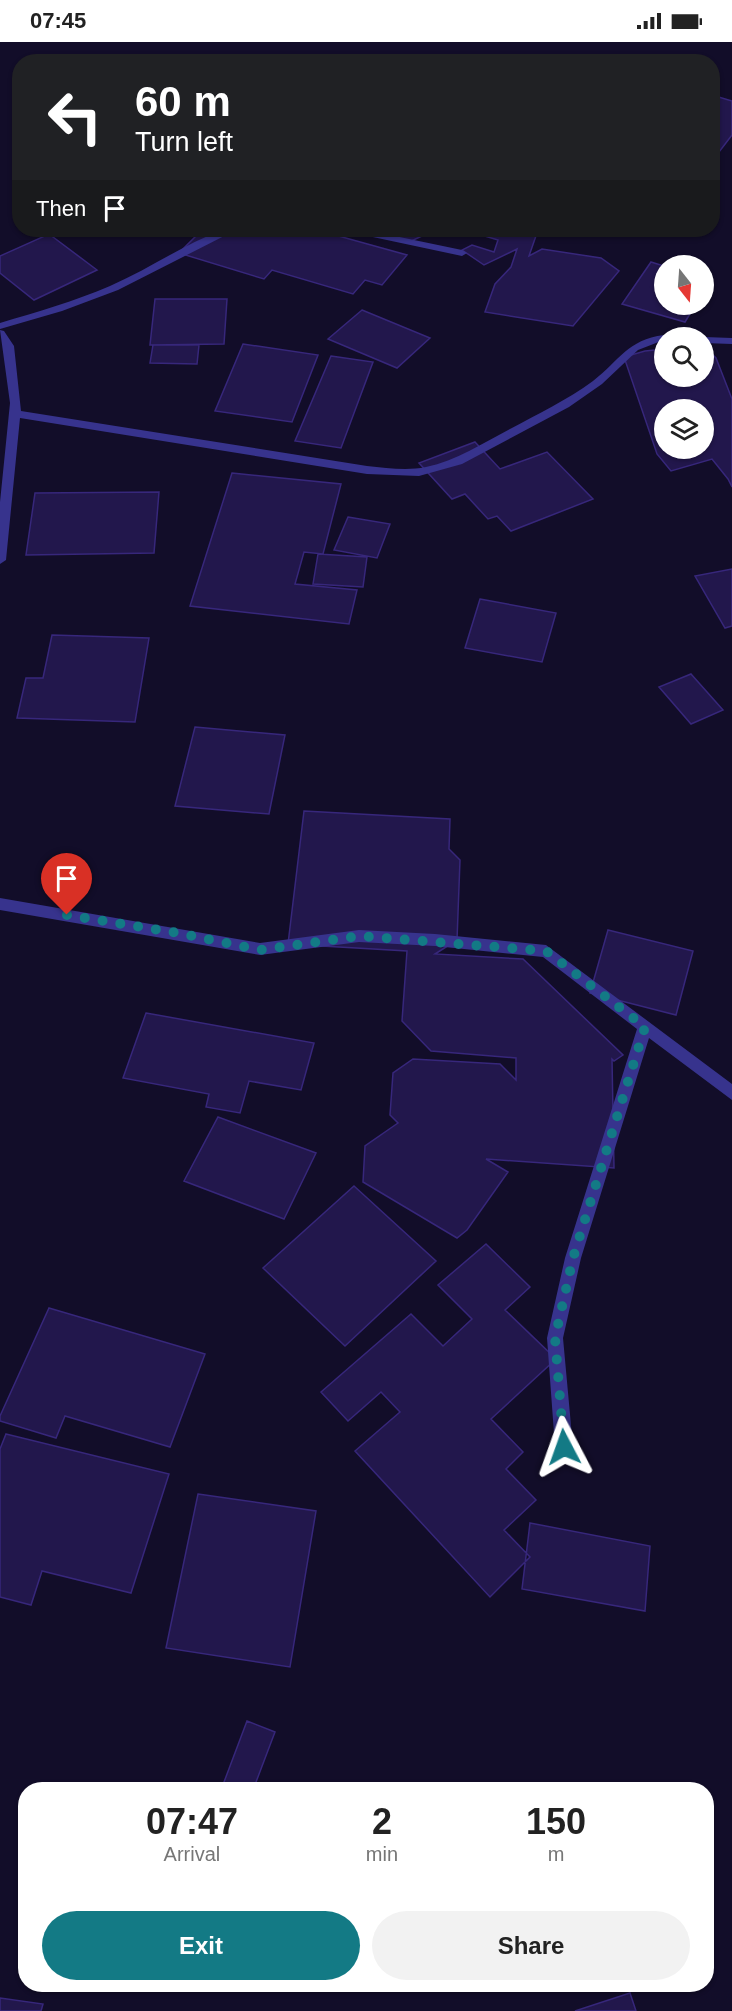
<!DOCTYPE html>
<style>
body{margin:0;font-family:Arial,sans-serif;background:#f2f2f2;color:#222;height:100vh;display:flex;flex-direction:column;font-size:22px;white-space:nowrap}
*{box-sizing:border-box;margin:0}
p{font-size:20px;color:#767676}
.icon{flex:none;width:33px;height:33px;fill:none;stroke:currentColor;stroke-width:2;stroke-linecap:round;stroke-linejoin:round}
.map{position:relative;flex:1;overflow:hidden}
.drawer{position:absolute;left:18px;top:1740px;width:696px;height:210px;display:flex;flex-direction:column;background:#fff;border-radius:24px;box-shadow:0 2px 4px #0004}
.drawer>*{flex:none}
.hud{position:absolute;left:12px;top:12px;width:708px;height:183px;border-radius:24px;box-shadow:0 2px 4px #0004;background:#202124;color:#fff;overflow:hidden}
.needle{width:39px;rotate:163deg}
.tools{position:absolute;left:654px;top:213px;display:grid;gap:12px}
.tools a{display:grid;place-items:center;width:60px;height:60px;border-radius:50%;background:#fff;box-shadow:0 2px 4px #0004;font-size:30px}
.pin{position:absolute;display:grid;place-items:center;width:51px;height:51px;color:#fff;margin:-62px -26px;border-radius:50% 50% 50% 0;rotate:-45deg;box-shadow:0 0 6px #0007}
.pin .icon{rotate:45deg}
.me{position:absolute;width:66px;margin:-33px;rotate:356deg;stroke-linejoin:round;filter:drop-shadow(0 0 4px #0008)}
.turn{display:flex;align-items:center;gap:21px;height:126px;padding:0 24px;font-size:27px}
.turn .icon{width:78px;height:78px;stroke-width:2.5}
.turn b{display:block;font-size:42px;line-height:51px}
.then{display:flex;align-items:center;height:57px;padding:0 24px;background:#0003;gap:12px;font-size:22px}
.eta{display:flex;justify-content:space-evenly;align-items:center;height:102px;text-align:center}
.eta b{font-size:36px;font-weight:800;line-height:42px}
.action{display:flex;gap:12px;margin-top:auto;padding:12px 24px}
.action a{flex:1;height:69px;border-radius:36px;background:#137a85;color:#fff;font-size:24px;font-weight:800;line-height:69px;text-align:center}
.action a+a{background:#f2f2f2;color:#222}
.status{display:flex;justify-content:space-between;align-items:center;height:42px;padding:0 30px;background:#fff;direction:ltr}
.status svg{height:16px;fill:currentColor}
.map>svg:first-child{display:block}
.building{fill:#22174c;stroke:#37277b;stroke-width:1.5;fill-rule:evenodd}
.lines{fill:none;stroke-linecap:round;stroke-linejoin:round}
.minor{fill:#37338d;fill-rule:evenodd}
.route{stroke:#137a85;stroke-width:10;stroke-dasharray:0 18}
</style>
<div class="status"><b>07:45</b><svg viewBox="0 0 49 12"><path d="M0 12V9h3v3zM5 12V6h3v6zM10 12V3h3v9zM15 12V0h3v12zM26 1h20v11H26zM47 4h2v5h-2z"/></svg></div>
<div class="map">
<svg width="732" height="1969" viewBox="0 0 732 1969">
<rect width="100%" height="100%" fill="#120d29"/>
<path class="building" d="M712,53L732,59V93L716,114L712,113Z
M202,188H317L407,213L382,243L365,238L353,252L272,228L264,237L179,211Z
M380,188H435L407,201L378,191Z
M465,188H538L529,214L542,207L601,216L619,229L573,284L485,270L495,242L511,225L517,207L484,223L462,208L472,203L494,210L498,198Z
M49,192L97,228L34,258L0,231V214Z
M651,220L664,224V262H696L685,280L622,262Z
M155,257H227L224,302L150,303Z
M362,268L430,296L397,326L328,297Z
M243,302L318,313L292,380L215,369Z
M153,303H199L197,322L150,321Z
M704,304L716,316L732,357V445L728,437L712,417L671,429L657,412L624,315L645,309L664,307V334H704ZM664,368H704V406H664Z
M331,314L373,320L341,406L295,399Z
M475,400L500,427L547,410L593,457L511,489L497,474L488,477L465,452L452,457L419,421Z
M232,431L341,442L323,512L304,510L295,542L357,548L349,582L190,564Z
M159,450L154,511L26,513L35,451Z
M348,475L390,482L377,516L334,508Z
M318,512L367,515L363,545L313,542Z
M732,527V584L725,586L695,534Z
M480,557L556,571L542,620L465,606Z
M52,593L149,596L135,680L17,676L26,636H43Z
M691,632L723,668L691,682L659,645Z
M195,685L285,693L269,772L175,764Z
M304,769L450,777L449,807L460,818L457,898L435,912L523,917L623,1013L614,1019L612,1017L614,1126L486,1117L508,1130L467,1188L457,1196L363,1140L365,1104L398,1081L390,1073L393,1031L413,1017L500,1022L516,1038V1016L431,1009L402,979L407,909L288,902Z
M608,888L693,909L676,973L590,951Z
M146,971L314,1001L301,1048L249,1039L240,1071L206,1065L209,1052L123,1036Z
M218,1075L316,1111L284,1177L184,1139Z
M354,1144L436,1219L345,1304L263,1226Z
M486,1202L530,1245L505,1268L556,1317L491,1377L523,1410L506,1427L536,1458L504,1488L530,1515L490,1555L355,1409L400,1370L381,1350L348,1379L321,1350L411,1272L443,1304L472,1277L438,1243Z
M49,1266L205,1312L170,1405L65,1374L56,1396L0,1379V1374Z
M6,1392L169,1432L131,1551L42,1529L31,1563L0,1555V1407Z
M198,1452L316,1469L290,1625L166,1606Z
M530,1481L650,1504L645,1569L522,1547Z
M247,1679L275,1690L253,1748H221Z
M630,1951L636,1969H575Z
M0,1956L43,1962L41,1969H0Z"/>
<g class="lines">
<path class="minor" d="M223,188H236L118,248L62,269L0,287V281C37,270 75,259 110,244C149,227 184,202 223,188Z
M349,188H366L462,208L467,211L462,214L354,191Z
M0,288L4,289L14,304L21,369L367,424C387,426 407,429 426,425C456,419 483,401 510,387C538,372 567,358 593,339C620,318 627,298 664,293L669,296L638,308L602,342L569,365L462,422L419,434L367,432L20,376L6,518L0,522V460L10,361Z
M704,295L732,296V302L704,301V296H701Z
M0,856L260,901L359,888L435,892L546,903L732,1042V1058L649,996L581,1216L563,1296L573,1405L570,1411L564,1414L558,1411L555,1405L547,1296L565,1216L637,987L543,915L435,904L359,900L260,913L0,868Z"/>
</g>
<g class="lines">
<path class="route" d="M67,873L178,891L260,908L360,894L546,909L645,985L573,1216L555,1296L564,1405"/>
</g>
</svg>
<div class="tools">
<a><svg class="needle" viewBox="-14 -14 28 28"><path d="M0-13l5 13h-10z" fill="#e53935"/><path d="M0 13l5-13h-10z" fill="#767676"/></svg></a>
<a><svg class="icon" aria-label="search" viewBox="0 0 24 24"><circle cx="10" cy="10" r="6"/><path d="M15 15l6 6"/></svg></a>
<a><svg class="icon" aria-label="layers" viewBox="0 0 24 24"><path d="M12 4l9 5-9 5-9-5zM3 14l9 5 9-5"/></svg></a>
</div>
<div class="pin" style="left:67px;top:873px;background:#d93025"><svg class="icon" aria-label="arrive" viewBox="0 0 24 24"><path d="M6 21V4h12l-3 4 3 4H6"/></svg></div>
<svg class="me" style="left:564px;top:1405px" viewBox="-20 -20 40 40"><path d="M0-17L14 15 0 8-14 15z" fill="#137a85" stroke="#fff" stroke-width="4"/></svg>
<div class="hud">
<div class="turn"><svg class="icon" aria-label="left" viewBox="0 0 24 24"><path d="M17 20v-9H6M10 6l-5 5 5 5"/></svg><div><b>60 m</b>Turn left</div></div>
<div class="then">Then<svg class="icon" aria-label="arrive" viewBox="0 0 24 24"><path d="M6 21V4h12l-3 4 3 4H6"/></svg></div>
</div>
<section class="drawer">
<div class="eta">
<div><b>07:47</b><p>Arrival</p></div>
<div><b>2</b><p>min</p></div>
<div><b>150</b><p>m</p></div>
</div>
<div class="action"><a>Exit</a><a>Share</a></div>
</section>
</div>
